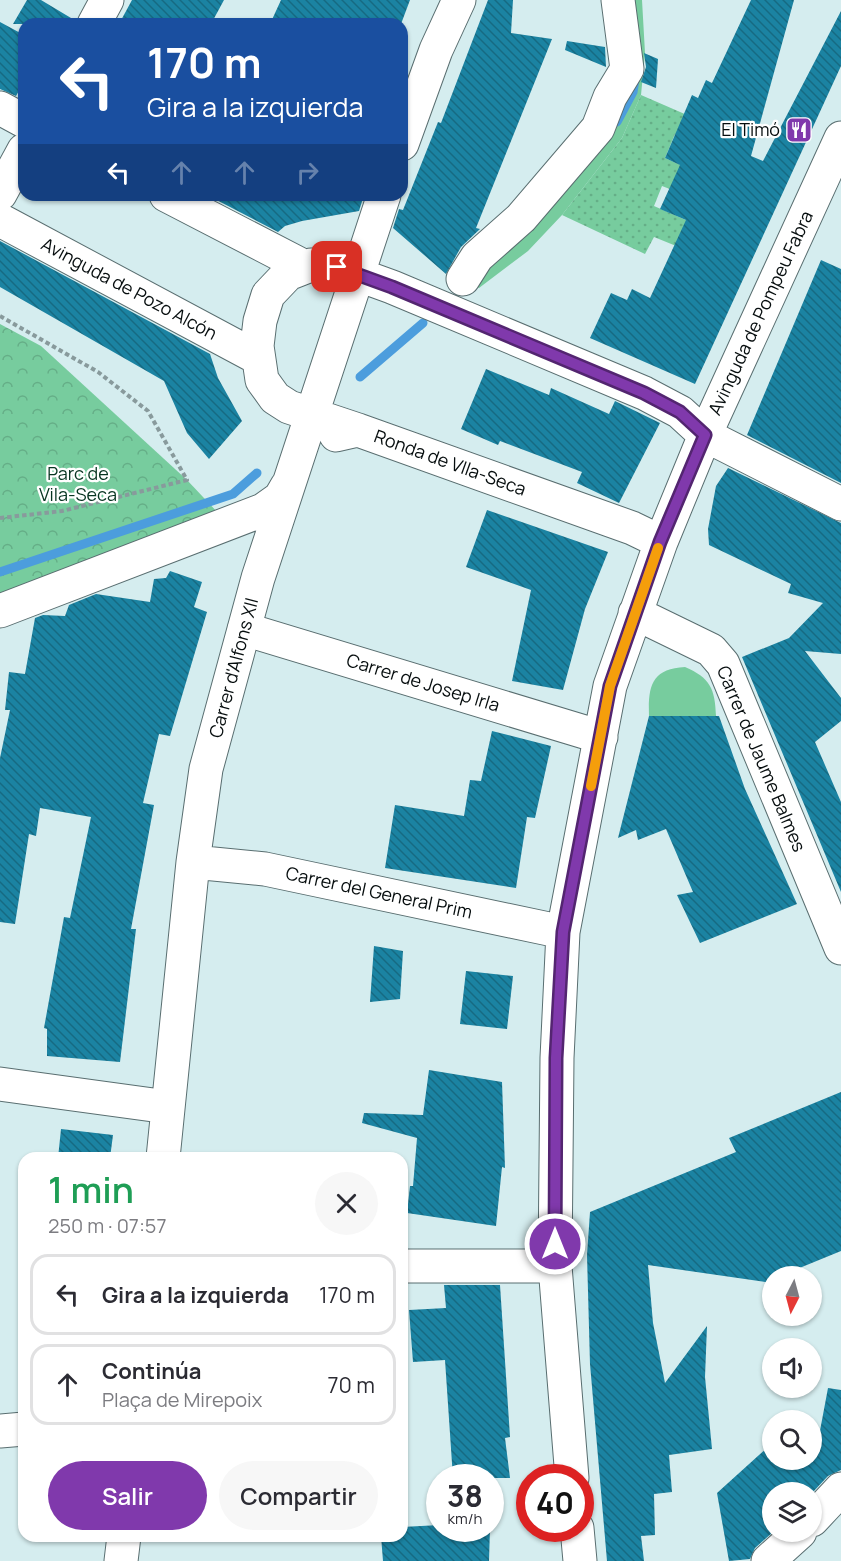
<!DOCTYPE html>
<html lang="es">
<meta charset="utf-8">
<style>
body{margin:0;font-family:Manrope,sans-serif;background:#f7f7f7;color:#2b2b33;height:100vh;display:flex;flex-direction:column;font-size:22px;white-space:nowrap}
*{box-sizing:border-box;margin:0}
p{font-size:20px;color:#7c7c81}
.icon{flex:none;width:33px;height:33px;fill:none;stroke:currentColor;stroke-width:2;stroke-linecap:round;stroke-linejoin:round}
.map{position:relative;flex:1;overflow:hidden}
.drawer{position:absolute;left:18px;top:1152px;width:390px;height:390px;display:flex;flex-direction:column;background:#fff;border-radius:18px;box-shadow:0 2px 4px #0004}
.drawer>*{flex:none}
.hud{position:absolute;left:18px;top:18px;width:390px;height:183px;border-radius:18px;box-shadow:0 2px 4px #0004;background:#1a4fa0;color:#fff;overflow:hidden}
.needle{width:39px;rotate:186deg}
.controls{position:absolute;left:762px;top:1266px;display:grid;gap:12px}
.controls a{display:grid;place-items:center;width:60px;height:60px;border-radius:50%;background:#fff;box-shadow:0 2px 4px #0004;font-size:30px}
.speed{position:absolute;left:426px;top:1464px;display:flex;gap:12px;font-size:30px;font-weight:700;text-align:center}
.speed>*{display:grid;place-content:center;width:78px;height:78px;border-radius:50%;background:#fff;box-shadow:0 2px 4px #0004;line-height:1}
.speed small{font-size:15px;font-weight:400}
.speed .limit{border:9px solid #d22;background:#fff;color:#111}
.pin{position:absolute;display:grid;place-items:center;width:51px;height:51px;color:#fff;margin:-26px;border-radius:12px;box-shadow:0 3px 9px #0006}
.me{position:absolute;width:66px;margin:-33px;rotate:0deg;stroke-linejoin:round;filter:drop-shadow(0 0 4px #0008)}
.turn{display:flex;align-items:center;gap:21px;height:126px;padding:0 30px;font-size:27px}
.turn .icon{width:78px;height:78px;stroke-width:2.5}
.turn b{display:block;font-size:42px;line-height:51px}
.lanes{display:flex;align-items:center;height:57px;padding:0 30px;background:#0003;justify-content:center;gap:30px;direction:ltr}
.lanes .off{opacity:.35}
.round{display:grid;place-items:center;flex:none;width:63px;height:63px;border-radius:32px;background:#f7f7f7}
.headline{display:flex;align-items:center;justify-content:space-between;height:102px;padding:0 30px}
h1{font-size:36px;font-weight:600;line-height:45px;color:#1e9e55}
.action{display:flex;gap:12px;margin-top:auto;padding:12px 30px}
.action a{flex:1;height:69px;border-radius:36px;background:#8039ac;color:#fff;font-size:24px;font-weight:600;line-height:69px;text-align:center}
.action a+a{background:#f7f7f7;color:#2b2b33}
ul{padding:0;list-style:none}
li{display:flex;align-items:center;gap:18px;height:81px;margin:0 12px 9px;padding:0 18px;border:3px solid #e1e1e2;border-radius:18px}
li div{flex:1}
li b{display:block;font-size:22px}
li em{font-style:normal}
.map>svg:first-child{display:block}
.grass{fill:#77cc9e}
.park{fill:url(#park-crowns)}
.garden{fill:url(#garden-dots)}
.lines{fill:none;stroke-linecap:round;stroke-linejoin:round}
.stream{stroke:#4c9ddd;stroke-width:9}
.building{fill:url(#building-back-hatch)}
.minor-casing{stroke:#596e70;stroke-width:35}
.path{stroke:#889a9c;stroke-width:4;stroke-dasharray:4.5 3;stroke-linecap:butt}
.minor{stroke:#fff;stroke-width:33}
.route-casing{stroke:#532570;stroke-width:15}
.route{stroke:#8039ac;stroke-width:10}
.slow{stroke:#f59e0b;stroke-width:10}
.labels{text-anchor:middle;stroke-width:4.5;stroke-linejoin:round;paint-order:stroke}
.poi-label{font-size:18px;fill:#060d0e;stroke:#fff;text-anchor:end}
.street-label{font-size:18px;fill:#060d0e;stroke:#fff}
.park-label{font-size:18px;fill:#073521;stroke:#fff}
</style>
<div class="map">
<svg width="841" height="1561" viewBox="0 0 841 1561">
<defs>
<pattern id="park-crowns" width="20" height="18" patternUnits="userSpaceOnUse" patternTransform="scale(1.5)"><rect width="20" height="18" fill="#77cc9e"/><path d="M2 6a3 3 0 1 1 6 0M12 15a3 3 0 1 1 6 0" fill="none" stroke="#65ae87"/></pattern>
<pattern id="garden-dots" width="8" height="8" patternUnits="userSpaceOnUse" patternTransform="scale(1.5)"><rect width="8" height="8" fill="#77cc9e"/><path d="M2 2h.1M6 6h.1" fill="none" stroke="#65ae87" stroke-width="1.8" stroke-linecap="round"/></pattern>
<pattern id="building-back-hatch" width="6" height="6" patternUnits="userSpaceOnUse" patternTransform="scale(1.5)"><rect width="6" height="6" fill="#1b83a2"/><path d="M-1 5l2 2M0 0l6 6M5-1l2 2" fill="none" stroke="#166a82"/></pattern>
</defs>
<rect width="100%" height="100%" fill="#d5edef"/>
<path class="grass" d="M620,0H642L645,53L641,95L622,138L562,215L528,251L479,288L463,280L606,115Z
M685,667C710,678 715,688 716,716H649C648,685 652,669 685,667Z"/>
<path class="park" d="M0,324L41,346L187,480L220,515L0,596Z"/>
<path class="garden" d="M641,95L733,135L675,134L665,158L703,175L693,198L662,186L654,206L688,221L686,250L654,237L645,254L562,215L622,138Z"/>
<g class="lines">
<path class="stream" d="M617,122L633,92L635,80
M360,377L423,323
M0,572L233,494L257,473"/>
</g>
<path class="building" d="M27,0H41L76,21L75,24H13Z
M132,0H224L211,24H119Z
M281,0H410L401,24H270Z
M488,0H513L511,33L552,39L476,228L480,229L461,247L446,274L393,228L399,209L403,210L438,122L441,123Z
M751,0H794L751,156L763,161L841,11V66L695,384L590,338L611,293L627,300L632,289L650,298L686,220L660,209L680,165L665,158L692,95L698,98L706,80L712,83Z
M0,22L24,35V82L16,96L0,89Z
M567,41L605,47L606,67L565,50Z
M644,53L658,59L656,88L641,82L646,67Z
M207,195H364L359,211L302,221L285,226L278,232Z
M0,241L210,354L218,378L242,421L209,459L187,433L164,381L0,287Z
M821,260L841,269V483L747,435Z
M486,369L549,395L551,388L609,414L615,401L660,423L619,503L577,483L582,472L500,441L498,445L461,429Z
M728,468L841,523V654L805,651L841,698V721L815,742L841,802V892L742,657L789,638L823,603L788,593L791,584L709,545L708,529L716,486Z
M487,510L608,552L585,609L563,690L512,681L531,590L466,567Z
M170,571L202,582L194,607L207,612L170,736L159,734L143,803L154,805L131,929H136L120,1062L47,1056V1029L44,1028L64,917L70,918L91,817L40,808L36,836L29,834L15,924L0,922V758L10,710H5L9,672L25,674L35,618L43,615L65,616L69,605L96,594L150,602L154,579L166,578Z
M649,716H719L745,789L797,904L700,943L677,895L693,892L666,829L638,840L636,830L618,838Z
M492,731L551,746L535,818L527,817L516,888L385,868L395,805L464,816L470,780L481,781Z
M374,946L403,951L400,999L370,1002Z
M466,971L513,976L507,1029L460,1024Z
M429,1070L502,1082L505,1168L502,1167L496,1226L407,1213L410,1186H413L417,1138L362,1123L364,1113L423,1115Z
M841,1092V1251L780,1276H772V1283L648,1265L653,1323L665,1383L707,1326L705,1377L712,1449L669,1455L672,1492L654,1494L655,1535L641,1536L644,1561H607L590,1364L587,1255L590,1212L736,1152L729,1138Z
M61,1129L113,1135L110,1158H58Z
M444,1285H500L510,1437L505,1438L510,1478H453L445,1360L413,1362L409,1310L446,1308Z
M828,1388L841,1390V1470L828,1476L812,1493L772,1492L773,1532L755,1548L750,1559L729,1561L717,1493L768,1447L772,1448V1460H812V1451L816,1452Z
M440,1525V1528H490L489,1561H383L381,1536H402V1527Z"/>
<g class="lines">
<g class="minor-casing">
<path id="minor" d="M94,24L107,0
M0,108L24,121
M402,144L436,50L459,0
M0,194L24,150
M166,195L305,267
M0,220L258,358
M463,279L477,257L521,218L598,128L610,97L627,69L618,0
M358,430L289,407L275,398L262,380L257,346L260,321L268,295L288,274L311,265L337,267L392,287L644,393L680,412L705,435L841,504
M336,435L358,430L632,528L661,542
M0,611L263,510L280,498L287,486
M635,613L711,650L723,664L841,948
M244,629L601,737
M193,862L265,869L563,932
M0,1084L168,1107
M163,1158L193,862L206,769L258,578L384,195
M402,1266H555
M0,1431L24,1429
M572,1478L555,1266L557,1058L563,932L610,686L661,542L705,435L841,138
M812,1520L841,1489
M577,1528L580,1561
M121,1561L124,1536
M768,1561L800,1532"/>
</g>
<path class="path" d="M0,316L98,372L148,411L187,480L62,511L0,518"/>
<use href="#minor" class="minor"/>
</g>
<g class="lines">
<g class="route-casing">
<path id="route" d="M337,267L392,287L644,393L680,412L705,435L660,542L610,686L563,932L556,1058L555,1244"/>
</g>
<use href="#route" class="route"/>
<path class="slow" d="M591,786L610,686L658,548"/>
</g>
<defs>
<g id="restaurant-square" transform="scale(1.35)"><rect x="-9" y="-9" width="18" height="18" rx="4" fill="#8039ac" stroke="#fff"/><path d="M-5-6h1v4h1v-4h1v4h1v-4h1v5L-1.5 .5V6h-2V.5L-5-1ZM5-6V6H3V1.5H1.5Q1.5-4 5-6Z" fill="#fff"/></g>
</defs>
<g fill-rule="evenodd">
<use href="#restaurant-square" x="799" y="130"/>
</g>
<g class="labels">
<g class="poi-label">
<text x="780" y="136">El Timó</text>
</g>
<g class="street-label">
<text transform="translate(129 289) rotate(28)" y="6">Avinguda de Pozo Alcón</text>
<text transform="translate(761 313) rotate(-65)" y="6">Avinguda de Pompeu Fabra</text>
<text transform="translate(450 463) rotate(20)" y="6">Ronda de VIla-Seca</text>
<text transform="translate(234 668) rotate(-75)" y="6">Carrer d'Alfons XII</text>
<text transform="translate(423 683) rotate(17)" y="6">Carrer de Josep Irla</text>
<text transform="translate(761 759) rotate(67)" y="6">Carrer de Jaume Balmes</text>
<text transform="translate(379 893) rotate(12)" y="6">Carrer del General Prim</text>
</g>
<g class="park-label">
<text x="78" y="480">Parc de<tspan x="78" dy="21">Vila-Seca</tspan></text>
</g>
</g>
</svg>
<div class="controls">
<a><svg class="needle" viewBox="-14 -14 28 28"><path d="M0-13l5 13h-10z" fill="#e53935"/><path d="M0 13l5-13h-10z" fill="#7c7c81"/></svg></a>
<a><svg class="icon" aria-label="sound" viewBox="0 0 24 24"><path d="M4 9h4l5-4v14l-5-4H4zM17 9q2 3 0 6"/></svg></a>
<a><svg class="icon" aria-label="search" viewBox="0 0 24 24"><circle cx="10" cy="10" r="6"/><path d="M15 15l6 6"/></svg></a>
<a><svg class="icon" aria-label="layers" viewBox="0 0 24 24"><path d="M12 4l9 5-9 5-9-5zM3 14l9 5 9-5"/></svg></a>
</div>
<div class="speed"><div>38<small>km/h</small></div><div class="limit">40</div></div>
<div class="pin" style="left:337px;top:267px;background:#d93025"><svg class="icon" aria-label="arrive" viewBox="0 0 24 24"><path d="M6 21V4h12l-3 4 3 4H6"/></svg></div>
<svg class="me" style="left:555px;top:1244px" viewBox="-20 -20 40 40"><circle r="17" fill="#8039ac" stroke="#fff" stroke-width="3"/><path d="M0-11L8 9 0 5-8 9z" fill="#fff"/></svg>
<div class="hud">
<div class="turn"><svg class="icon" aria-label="left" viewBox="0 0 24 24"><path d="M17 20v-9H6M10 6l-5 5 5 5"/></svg><div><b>170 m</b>Gira a la izquierda</div></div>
<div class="lanes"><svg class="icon" aria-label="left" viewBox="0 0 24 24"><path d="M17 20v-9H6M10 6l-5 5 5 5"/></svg><svg class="icon off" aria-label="ahead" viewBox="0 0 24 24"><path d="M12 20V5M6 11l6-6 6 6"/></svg><svg class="icon off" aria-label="ahead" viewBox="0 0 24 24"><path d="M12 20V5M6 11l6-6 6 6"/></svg><svg class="icon off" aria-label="right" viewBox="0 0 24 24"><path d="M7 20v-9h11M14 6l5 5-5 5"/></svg></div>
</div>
<section class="drawer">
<div class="headline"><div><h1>1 min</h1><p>250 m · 07:57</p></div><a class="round"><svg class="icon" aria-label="close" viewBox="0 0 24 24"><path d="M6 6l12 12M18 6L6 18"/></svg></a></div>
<ul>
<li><svg class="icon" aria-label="left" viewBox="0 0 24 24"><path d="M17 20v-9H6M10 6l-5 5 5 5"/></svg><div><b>Gira a la izquierda</b></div><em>170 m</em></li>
<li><svg class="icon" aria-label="ahead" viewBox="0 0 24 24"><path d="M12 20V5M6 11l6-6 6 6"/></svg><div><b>Continúa</b><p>Plaça de Mirepoix</p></div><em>70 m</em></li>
</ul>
<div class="action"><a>Salir</a><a>Compartir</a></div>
</section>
</div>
